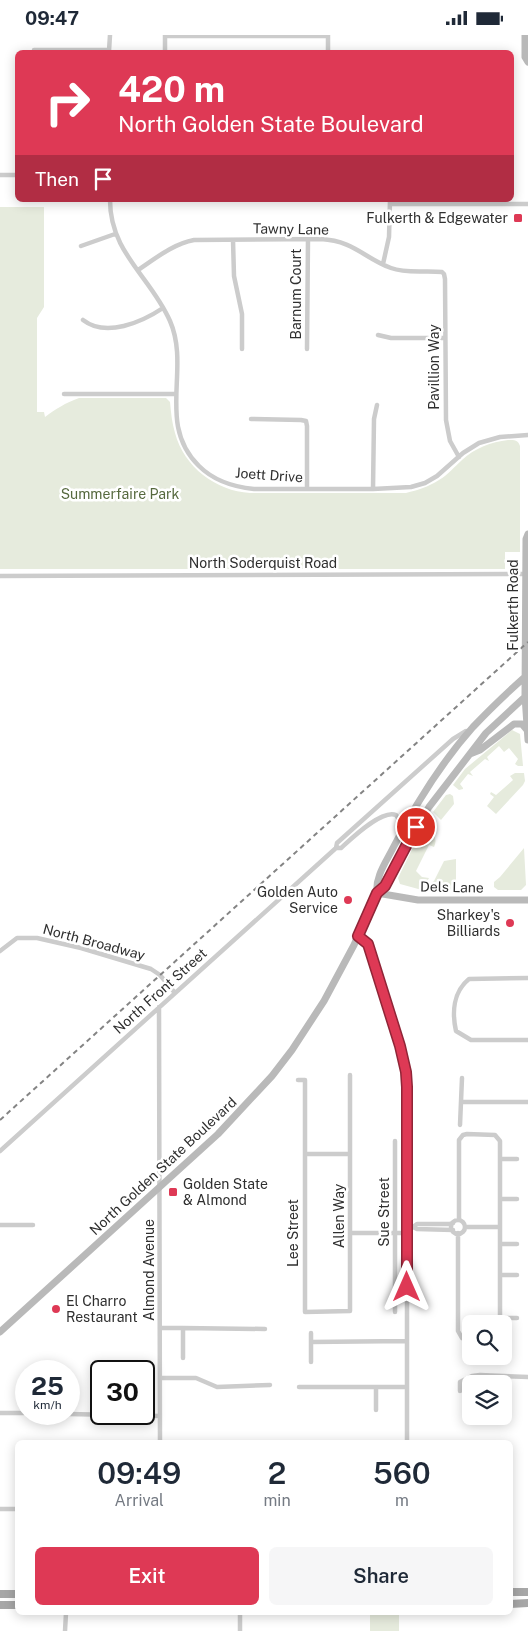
<!DOCTYPE html>
<style>
body{margin:0;font-family:"Public Sans",sans-serif;background:#f6f6f7;color:#1f2937;height:100vh;display:flex;flex-direction:column;font-size:19px;white-space:nowrap}
*{box-sizing:border-box;margin:0}
p{font-size:16px;color:#747a83}
.icon{flex:none;width:28px;height:28px;fill:none;stroke:currentColor;stroke-width:2;stroke-linecap:round;stroke-linejoin:round}
.map{position:relative;flex:1;overflow:hidden}
.drawer{position:absolute;left:15px;top:1405px;width:498px;height:175px;display:flex;flex-direction:column;background:#fff;border-radius:8px;box-shadow:0 2px 12px #0003}
.drawer>*{flex:none}
.banner{position:absolute;left:15px;top:15px;width:499px;height:152px;border-radius:8px;box-shadow:0 2px 12px #0003;background:#de3955;color:#fff;overflow:hidden}
.buttons{position:absolute;left:462px;top:1280px;display:grid;gap:10px}
.buttons a{display:grid;place-items:center;width:50px;height:50px;border-radius:8px;background:#fff;box-shadow:0 2px 12px #0003;font-size:25px}
.speed{position:absolute;left:15px;top:1325px;display:flex;gap:10px;font-size:25px;font-weight:700;text-align:center}
.speed>*{display:grid;place-content:center;width:65px;height:65px;border-radius:50%;background:#fff;box-shadow:0 2px 12px #0003;line-height:1}
.speed small{font-size:12px;font-weight:400}
.speed .limit{border:2px solid #111;border-radius:8px;background:#fff;color:#111}
.pin{position:absolute;display:grid;place-items:center;width:42px;height:42px;color:#fff;margin:-21px;border:2px solid #fff;border-radius:50%;box-shadow:0 1px 5px #0007}
.me{position:absolute;width:55px;margin:-28px;rotate:0deg;stroke-linejoin:round;filter:drop-shadow(0 0 4px #0008)}
.turn{display:flex;align-items:center;gap:18px;height:105px;padding:0 20px;font-size:22px}
.turn .icon{width:65px;height:65px;stroke-width:2.5}
.turn b{display:block;font-size:35px;line-height:42px}
.then{display:flex;align-items:center;height:48px;padding:0 20px;background:#0003;gap:10px;font-size:19px}
.eta{display:flex;justify-content:space-evenly;align-items:center;height:85px;text-align:center}
.eta b{font-size:30px;font-weight:600;line-height:35px}
.primary-button{display:flex;gap:10px;margin-top:auto;padding:10px 20px}
.primary-button a{flex:1;height:58px;border-radius:8px;background:#de3955;color:#fff;font-size:20px;font-weight:600;line-height:58px;text-align:center}
.primary-button a+a{background:#f6f6f7;color:#1f2937}
.status{display:flex;justify-content:space-between;align-items:center;height:35px;padding:0 25px;background:#fff;direction:ltr}
.status svg{height:14px;fill:currentColor}
.map>svg:first-child{display:block}
.green{fill:#e6ebdd}
.lines{fill:none;stroke-linecap:round;stroke-linejoin:round}
.street{stroke:#ccc;stroke-width:4.5}
.secondary{stroke:#b9b9b9;stroke-width:7}
.primary{stroke:#a7a7a7;stroke-width:8}
.rail{stroke:#848484;stroke-width:2;stroke-dasharray:5 4;stroke-linecap:butt}
.route-casing{stroke:#902537;stroke-width:12}
.route{stroke:#de3955;stroke-width:9}
.poi-dot{fill:#de3955;stroke:#fff;stroke-width:2}
.labels{text-anchor:middle;stroke-width:5;stroke-linejoin:round;paint-order:stroke}
.poi-label{font-size:14px;fill:#2f2f2f;stroke:#fff;text-anchor:end}
.street-label{font-size:14px;fill:#2f2f2f;stroke:#fff}
.park-label{font-size:14px;fill:#56693e;stroke:#fff}
</style>
<div class="status"><b>09:47</b><svg viewBox="0 0 49 12"><path d="M0 12V9h3v3zM5 12V6h3v6zM10 12V3h3v9zM15 12V0h3v12zM26 1h20v11H26zM47 4h2v5h-2z"/></svg></div>
<div class="map">
<svg width="528" height="1596" viewBox="0 0 528 1596">
<rect width="100%" height="100%" fill="#fff"/>
<path class="green" d="M0,172H44V272L37,283V377H44L45,382C56,374 65,368 79,363H166L170,367C171,378 172,388 175,398C184,432 216,456 250,458H406C418,455 428,452 439,445C448,440 454,432 462,425C475,413 491,407 508,405C515,405 518,405 520,411V517H505V534H0Z
M512,695L520,699L523,731H518L515,729L518,724L509,713L504,717L499,711L487,722L489,726L485,724L470,737L473,741L468,739L460,749L463,753V754L459,755L453,750L465,734Z
M524,738L525,746L523,750L496,779L487,771L494,762L490,759L491,757L496,760L513,745L510,741L515,738Z
M450,759L453,761L454,769L441,785L433,777L446,760Z
M425,798C434,798 438,803 434,812L429,810L416,836L422,842L429,843L422,855L400,849L398,843L418,802Z
M524,813L526,850L521,855H498L494,852V847L500,842Z
M456,824V855H424L428,848H431L434,846L444,826Z
M370,1578H399V1596H370Z"/>
<g class="lines">
<path class="street" d="M165,0V18
M328,0V18
M165,1H328
M34,15H109
M109,16L110,0
M0,140H18
M110,165C110,218 151,242 170,286C191,334 156,389 199,431C214,446 234,452 254,454H373L411,452L425,448L437,441L463,418L479,408L500,402L528,400
M391,169H528
M233,205L234,241L242,279V314
M81,211L115,199
M383,229L389,202L390,165
M138,235C156,223 173,209 194,205L321,204C354,206 364,223 391,233C407,239 425,235 442,237L444,239L445,244L446,385L450,406L459,422
M83,285C106,303 142,287 163,273
M378,300L391,303H445
M307,314L308,204
M64,359H176
M251,384L301,385L306,386L307,391V454
M373,454L374,384L377,370
M0,541L526,539
M336,813H341C352,803 382,774 396,780L404,792
M359,901L365,905L368,911L400,1011L407,1044V1408
M0,916L17,903H37L81,913L151,934L160,940L175,958
M528,943L469,944C453,957 452,978 456,996L471,1005H528
M159,972L160,1408
M298,1045H305V1277L350,1276V1040
M462,1067H528
M460,1090L462,1043
M395,1106V1277
M0,1116L336,813L337,808L453,704L466,696
M305,1119H350
M500,1124H517
M500,1164H517
M459,1185V1105L463,1100L467,1099L495,1100L500,1106V1289
M451 1192a7 7 0 1 1 14 0a7 7 0 1 1-14 0Z
M0,1190H33
M407,1191L413,1192L417,1194L453,1195
M413,1192L417,1189H450L453,1188
M465,1192H500
M350,1198H407
M458,1198V1296L462,1303L471,1306
M500,1209H517
M500,1240H517
M500,1283H517
M160,1293H183V1323
M183,1293L265,1294
M311,1307L407,1306
M311,1327V1298
M160,1343H196L217,1352L270,1350
M299,1352H407
M376,1352V1375
M460,1356V1347L472,1341L480,1340L528,1342
M0,1378H26
M69,1379L160,1381
M0,1474H18
M65,1596L66,1578
M240,1596V1578"/>
<path class="secondary" d="M525,0V22L528,27
M528,499L526,504L525,661L528,705
M470,719L480,715L514,689H522L527,695
M377,858C375,842 386,827 393,813C415,770 441,728 473,692C490,674 509,656 528,639
M377,858L418,865H528
M0,1297L218,1099L272,1041L292,1015L324,966L354,910L377,858L385,851L405,811L429,772L486,698L528,659"/>
<path class="primary" d="M510,1557H528
M0,1559H18
M510,1569L528,1568
M0,1570H18"/>
<path class="rail" d="M0,1085L528,607"/>
</g>
<g class="lines">
<g class="route-casing">
<path id="route" d="M407,1252V1052L406,1037L400,1011L368,909L358,901L377,858L385,851L416,792"/>
</g>
<use href="#route" class="route"/>
</g>
<g class="poi-dot">
<rect x="513" y="178" width="10" height="10" rx="2.5"/>
<circle cx="348" cy="865" r="5"/>
<circle cx="510" cy="888" r="5"/>
<rect x="168" y="1152" width="10" height="10" rx="2.5"/>
<circle cx="56" cy="1274" r="5"/>
</g>
<g class="labels">
<g class="poi-label">
<text x="508" y="188">Fulkerth &amp; Edgewater</text>
<text x="338" y="862">Golden Auto<tspan x="338" dy="16">Service</tspan></text>
<text x="500" y="885">Sharkey's<tspan x="500" dy="16">Billiards</tspan></text>
<text x="183" y="1154" text-anchor="start">Golden State<tspan x="183" dy="16">&amp; Almond</tspan></text>
<text x="66" y="1271" text-anchor="start">El Charro<tspan x="66" dy="16">Restaurant</tspan></text>
</g>
<g class="street-label">
<text transform="translate(291 194) rotate(1)" y="5">Tawny Lane</text>
<text transform="translate(296 259) rotate(-90)" y="5">Barnum Court</text>
<text transform="translate(434 332) rotate(-90)" y="5">Pavillion Way</text>
<text transform="translate(269 440) rotate(4)" y="5">Joett Drive</text>
<text x="263" y="533">North Soderquist Road</text>
<text transform="translate(513 570) rotate(-90)" y="5">Fulkerth Road</text>
<text transform="translate(452 852) rotate(1)" y="5">Dels Lane</text>
<text transform="translate(94 907) rotate(15)" y="5">North Broadway</text>
<text transform="translate(160 956) rotate(-42)" y="5">North Front Street</text>
<text transform="translate(163 1131) rotate(-43)" y="5">North Golden State Boulevard</text>
<text transform="translate(384 1177) rotate(-90)" y="5">Sue Street</text>
<text transform="translate(339 1181) rotate(-90)" y="5">Allen Way</text>
<text transform="translate(293 1198) rotate(-90)" y="5">Lee Street</text>
<text transform="translate(149 1235) rotate(-90)" y="5">Almond Avenue</text>
</g>
<g class="park-label">
<text x="120" y="464">Summerfaire Park</text>
</g>
</g>
</svg>
<div class="buttons">
<a><svg class="icon" aria-label="search" viewBox="0 0 24 24"><circle cx="10" cy="10" r="6"/><path d="M15 15l6 6"/></svg></a>
<a><svg class="icon" aria-label="layers" viewBox="0 0 24 24"><path d="M12 4l9 5-9 5-9-5zM3 14l9 5 9-5"/></svg></a>
</div>
<div class="speed"><div>25<small>km/h</small></div><div class="limit">30</div></div>
<div class="pin" style="left:416px;top:792px;background:#d93025"><svg class="icon" aria-label="arrive" viewBox="0 0 24 24"><path d="M6 21V4h12l-3 4 3 4H6"/></svg></div>
<svg class="me" style="left:407px;top:1252px" viewBox="-20 -20 40 40"><path d="M0-17L14 15 0 8-14 15z" fill="#de3955" stroke="#fff" stroke-width="4"/></svg>
<div class="banner">
<div class="turn"><svg class="icon" aria-label="right" viewBox="0 0 24 24"><path d="M7 20v-9h11M14 6l5 5-5 5"/></svg><div><b>420 m</b>North Golden State Boulevard</div></div>
<div class="then">Then<svg class="icon" aria-label="arrive" viewBox="0 0 24 24"><path d="M6 21V4h12l-3 4 3 4H6"/></svg></div>
</div>
<section class="drawer">
<div class="eta">
<div><b>09:49</b><p>Arrival</p></div>
<div><b>2</b><p>min</p></div>
<div><b>560</b><p>m</p></div>
</div>
<div class="primary-button"><a>Exit</a><a>Share</a></div>
</section>
</div>
